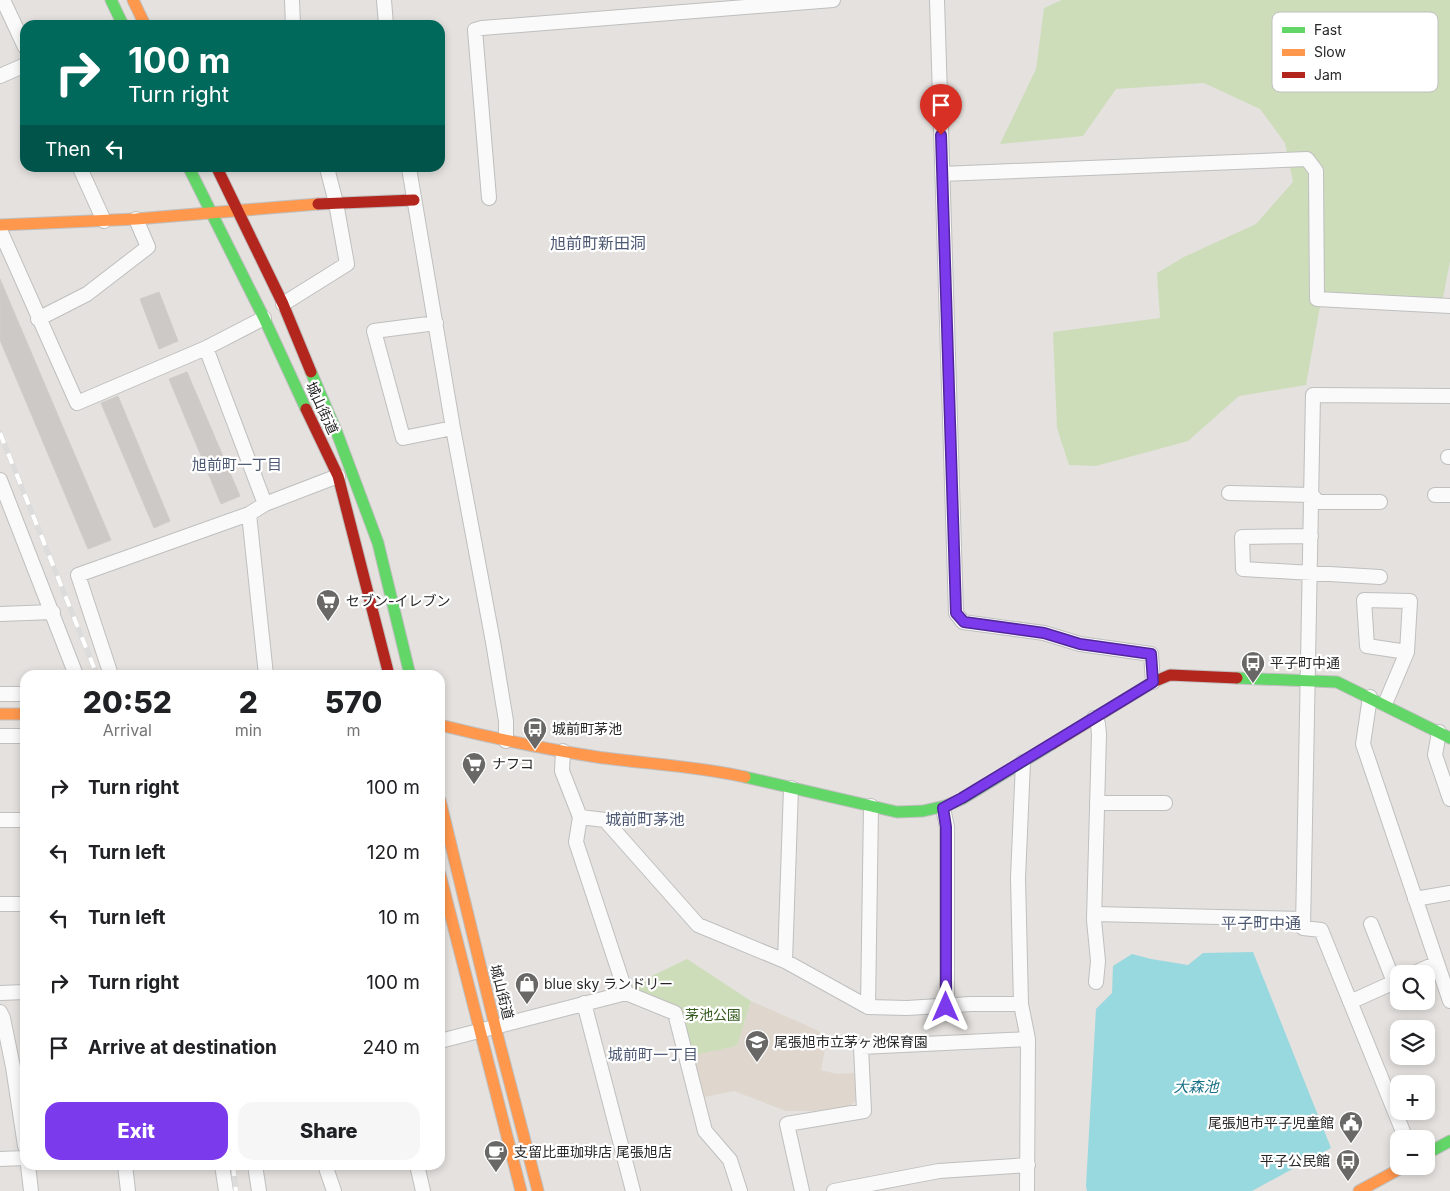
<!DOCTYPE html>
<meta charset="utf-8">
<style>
body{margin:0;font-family:Inter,"Noto Sans JP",sans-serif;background:#f6f6f6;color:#202124;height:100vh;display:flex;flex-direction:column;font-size:19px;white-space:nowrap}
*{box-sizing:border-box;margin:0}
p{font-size:16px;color:#757577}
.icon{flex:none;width:28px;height:28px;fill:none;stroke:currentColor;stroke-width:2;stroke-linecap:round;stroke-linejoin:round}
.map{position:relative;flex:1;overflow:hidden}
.details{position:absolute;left:20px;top:670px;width:425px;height:500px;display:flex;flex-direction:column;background:#fff;border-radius:15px;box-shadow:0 2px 8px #0003}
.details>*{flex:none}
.guide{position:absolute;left:20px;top:20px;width:425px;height:152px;border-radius:15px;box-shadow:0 2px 8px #0003;background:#00695c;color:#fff;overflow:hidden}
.tools{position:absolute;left:1390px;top:965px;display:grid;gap:10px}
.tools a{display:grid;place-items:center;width:45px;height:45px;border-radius:10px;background:#fff;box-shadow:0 2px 8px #0003;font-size:25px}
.pin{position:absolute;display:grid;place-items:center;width:42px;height:42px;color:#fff;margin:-51px -21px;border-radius:50% 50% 50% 0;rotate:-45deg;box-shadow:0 0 5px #0007}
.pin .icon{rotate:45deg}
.me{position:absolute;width:55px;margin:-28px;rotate:0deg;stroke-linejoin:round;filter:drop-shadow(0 0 4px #0008)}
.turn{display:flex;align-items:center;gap:18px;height:105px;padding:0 25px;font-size:22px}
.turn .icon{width:65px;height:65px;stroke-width:2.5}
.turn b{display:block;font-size:35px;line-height:42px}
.then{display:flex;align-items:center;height:48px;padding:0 25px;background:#0003;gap:10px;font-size:19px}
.eta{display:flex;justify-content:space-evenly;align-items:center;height:85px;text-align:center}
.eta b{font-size:30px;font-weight:800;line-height:35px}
.button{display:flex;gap:10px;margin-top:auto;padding:10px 25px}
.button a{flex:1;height:58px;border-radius:15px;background:#7c3aed;color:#fff;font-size:20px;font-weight:800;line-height:58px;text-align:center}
.button a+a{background:#f6f6f6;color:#202124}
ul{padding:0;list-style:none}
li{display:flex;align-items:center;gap:15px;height:65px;padding:0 25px}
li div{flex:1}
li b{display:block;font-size:19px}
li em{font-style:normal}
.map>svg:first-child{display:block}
.education{fill:#dfd7cd}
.green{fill:#cdddba}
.water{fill:#98d8df}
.building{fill:#ccc9c7;stroke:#cfcdca}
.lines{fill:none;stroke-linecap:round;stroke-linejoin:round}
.street-casing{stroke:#bfbfbf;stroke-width:16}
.fast-casing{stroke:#bfbfbf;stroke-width:13}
.slow-casing{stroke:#bfbfbf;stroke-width:13}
.jam-casing{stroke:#bfbfbf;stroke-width:13}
.street{stroke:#fbfafa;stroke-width:14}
.fast{stroke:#63d668;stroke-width:11}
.slow{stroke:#ff974d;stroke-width:11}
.jam{stroke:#b3261e;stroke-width:11}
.rail-casing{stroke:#dcdcdd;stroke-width:5.5}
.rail{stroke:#fff;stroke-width:4;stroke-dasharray:11;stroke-linecap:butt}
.route-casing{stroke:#51269a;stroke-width:12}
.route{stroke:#7c3aed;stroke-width:9}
.labels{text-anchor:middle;stroke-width:4.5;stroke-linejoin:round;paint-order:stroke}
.street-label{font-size:14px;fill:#272727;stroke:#fff}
.poi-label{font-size:14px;fill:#272727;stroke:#fff;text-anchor:start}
.park-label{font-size:14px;fill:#355b20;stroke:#fff}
.neighbourhood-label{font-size:15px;fill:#4d5973;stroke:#fff}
.water-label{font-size:15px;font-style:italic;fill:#1b7388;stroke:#fff}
.quarter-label{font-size:16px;fill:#4d5973;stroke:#fff}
.key{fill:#fff;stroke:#bebebe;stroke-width:1}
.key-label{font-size:14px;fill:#272727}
</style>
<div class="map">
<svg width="1450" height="1191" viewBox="0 0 1450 1191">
<rect width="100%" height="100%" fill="#e4e1de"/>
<path class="education" d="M751,1001L819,1031L824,1039L825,1049L821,1070L837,1074L855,1073V1101L850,1106L813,1111H786L734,1091L700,1098L690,1056L737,1046Z"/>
<path class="green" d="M1062,0H1450V261L1442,303L1320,306L1306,385L1239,396L1188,441L1096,466L1069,465L1057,428L1053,332L1160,318L1157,273L1184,257L1256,224L1293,182L1285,143L1260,109L1204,83L1116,89L1083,136L1000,144L1036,69L1044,8Z
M687,959L751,1001L737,1046L690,1056L677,1008L629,987Z"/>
<path class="water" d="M1253,952L1331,1148L1252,1191H1087L1086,1186L1096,1009L1112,993L1113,966L1132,954L1151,959L1188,965L1203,953Z"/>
<path class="building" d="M0,279L111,540L88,549L0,340Z
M159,292L178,341L159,349L140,299Z
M187,372L240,496L221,504L169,379Z
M118,396L170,521L154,528L101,403Z"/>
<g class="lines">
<g class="street-casing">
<path id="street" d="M3,0L25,47
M292,0L293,25
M384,0L386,25
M937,0L956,613L963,622L1044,633L1080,644L1151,654L1153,682
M0,76L25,65
M80,168L104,221
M409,168L453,428L493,642L506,721V741
M942,174L1307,159L1316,171L1317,299L1450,306
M489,198L475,30L482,28L833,0
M0,230L77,403L206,348L264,318
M283,304L347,264L336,203L327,168
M38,319L87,294L148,247L136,219
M436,323L374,331L403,438L453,428
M206,348L265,504
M1448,457H1450
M0,480L76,675
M1229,493L1312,495L1318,502H1380
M1435,495H1450
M249,514L266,675
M1311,536L1242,537L1243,569L1380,577
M0,614L53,612
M111,675L78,575L249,514L265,504L338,476
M0,694H25
M1370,697L1363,744L1450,1001
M1385,704L1407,652L1410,601L1364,600L1367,646L1407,652
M1094,718L1098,724L1099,734L1094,920L1098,961L1096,982
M1439,732L1435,755L1450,799
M0,736H25
M563,751L562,771L580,817L576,842L626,993
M1023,762L1018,878L1021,1004L1028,1039L1027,1191
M1097,801L1105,803H1165
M943,808L947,827V1007
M580,817L605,820L698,925L785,961L868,1007L907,1008L971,1004H1021
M0,820H25
M1415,899L1450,893
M0,904H25
M1094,914L1302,919
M1371,924L1394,982
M785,961L791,788
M1412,974L1437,963
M0,993L25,992
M1350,1002L1399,980
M584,1003L633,1191
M868,1007L871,806
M0,1012L3,1018L13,1067L25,1146
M440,1041L626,993L675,1013L705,1131L730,1160L740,1191
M1406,1139L1321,930L1303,928L1313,395L1450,396
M0,1159L25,1158
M28,1165L31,1191
M125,1165L128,1191
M222,1165L226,1191
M255,1165L259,1191
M325,1165L334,1191
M417,1165L423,1191
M802,1191L787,1124L864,1111L861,1047L1028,1039
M834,1191L939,1171L1028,1165"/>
</g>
<g class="fast-casing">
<path id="fast" d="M111,0L123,25
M189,168L264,318L306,409
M311,372L337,433L378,543L410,675
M1237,678L1337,682L1450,738
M745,777L897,812L923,811L945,806L962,799L1052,744
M1426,1154L1450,1141"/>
</g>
<g class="slow-casing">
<path id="slow" d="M133,0L145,25
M0,225L136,219L318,204
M0,714H25
M440,725C492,738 544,749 597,757C647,764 696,766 745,777
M440,800L495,1026L538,1191
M440,874L521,1191
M1359,1191L1405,1166"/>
</g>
<g class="jam-casing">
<path id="jam" d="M217,168L283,304L311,372
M318,204L414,200
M306,409L338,476L389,675
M1052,744L1153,682L1170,675L1237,678"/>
</g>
<use href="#street" class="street"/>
<use href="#fast" class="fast"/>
<use href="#slow" class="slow"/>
<use href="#jam" class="jam"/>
<g class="rail-casing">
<path id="rail" d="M0,433L97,675
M233,1165L236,1191"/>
</g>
<use href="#rail" class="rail"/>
</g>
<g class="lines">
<g class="route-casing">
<path id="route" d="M941,135L956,613L964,622L1044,633L1080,644L1151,654L1153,682L962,798L943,808L946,827V1007"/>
</g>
<use href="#route" class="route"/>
</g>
<defs>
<g id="supermarket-pin" transform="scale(1.25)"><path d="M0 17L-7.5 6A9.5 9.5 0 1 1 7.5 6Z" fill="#696867" stroke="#fff"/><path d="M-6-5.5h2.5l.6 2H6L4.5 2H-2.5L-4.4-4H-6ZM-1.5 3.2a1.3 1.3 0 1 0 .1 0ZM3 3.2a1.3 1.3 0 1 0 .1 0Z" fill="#fff"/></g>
<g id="bus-pin" transform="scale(1.25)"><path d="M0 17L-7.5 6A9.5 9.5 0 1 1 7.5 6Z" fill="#696867" stroke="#fff"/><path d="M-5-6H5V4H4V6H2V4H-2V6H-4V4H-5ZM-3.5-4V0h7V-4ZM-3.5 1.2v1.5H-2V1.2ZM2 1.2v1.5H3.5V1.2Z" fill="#fff"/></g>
<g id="shop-pin" transform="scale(1.25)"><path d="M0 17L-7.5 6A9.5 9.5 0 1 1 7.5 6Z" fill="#696867" stroke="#fff"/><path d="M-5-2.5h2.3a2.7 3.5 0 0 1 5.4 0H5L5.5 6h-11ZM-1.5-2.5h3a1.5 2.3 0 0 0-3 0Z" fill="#fff"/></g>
<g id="school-pin" transform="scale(1.25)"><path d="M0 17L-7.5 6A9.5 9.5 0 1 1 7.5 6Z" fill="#696867" stroke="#fff"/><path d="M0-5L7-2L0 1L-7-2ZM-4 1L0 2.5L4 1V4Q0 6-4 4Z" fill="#fff"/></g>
<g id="civic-pin" transform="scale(1.25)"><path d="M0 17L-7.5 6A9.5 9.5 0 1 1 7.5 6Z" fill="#696867" stroke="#fff"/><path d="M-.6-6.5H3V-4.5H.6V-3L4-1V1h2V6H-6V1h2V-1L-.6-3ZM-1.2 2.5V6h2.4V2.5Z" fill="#fff"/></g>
<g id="cafe-pin" transform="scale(1.25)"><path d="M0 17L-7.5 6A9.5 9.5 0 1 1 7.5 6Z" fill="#696867" stroke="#fff"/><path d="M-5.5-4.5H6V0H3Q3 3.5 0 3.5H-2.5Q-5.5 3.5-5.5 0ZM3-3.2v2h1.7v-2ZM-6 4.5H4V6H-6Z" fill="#fff"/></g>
</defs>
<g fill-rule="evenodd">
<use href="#supermarket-pin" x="328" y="601"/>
<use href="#bus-pin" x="1253" y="663"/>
<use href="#bus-pin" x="535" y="729"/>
<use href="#supermarket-pin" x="474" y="764"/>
<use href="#shop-pin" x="527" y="984"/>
<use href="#school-pin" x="757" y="1042"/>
<use href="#civic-pin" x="1351" y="1123"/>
<use href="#cafe-pin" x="496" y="1152"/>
<use href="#bus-pin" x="1348" y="1161"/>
</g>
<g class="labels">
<g class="street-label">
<text transform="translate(322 408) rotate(65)" y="5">城山街道</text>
<text transform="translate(502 992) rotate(76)" y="5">城山街道</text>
</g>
<g class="poi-label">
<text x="346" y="606">セブン-イレブン</text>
<text x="1270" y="668">平子町中通</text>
<text x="552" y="734">城前町茅池</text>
<text x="492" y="769">ナフコ</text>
<text x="544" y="989">blue sky ランドリー</text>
<text x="774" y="1047">尾張旭市立茅ヶ池保育園</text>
<text x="1334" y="1128" text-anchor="end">尾張旭市平子児童館</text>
<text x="514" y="1157">支留比亜珈琲店 尾張旭店</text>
<text x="1330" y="1166" text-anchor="end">平子公民館</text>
</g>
<g class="park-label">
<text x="713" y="1020">茅池公園</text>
</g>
<g class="neighbourhood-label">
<text x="237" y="470">旭前町一丁目</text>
<text x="653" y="1060">城前町一丁目</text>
</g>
<g class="water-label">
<text x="1196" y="1092">大森池</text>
</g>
<g class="quarter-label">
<text x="598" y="249">旭前町新田洞</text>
<text x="645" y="825">城前町茅池</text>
<text x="1261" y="929">平子町中通</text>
</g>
</g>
<rect x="1272" y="12" width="166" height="80" rx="8" class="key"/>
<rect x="1282" y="27" width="23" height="6" fill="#63d668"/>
<rect x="1282" y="49" width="23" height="7" fill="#ff974d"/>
<rect x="1282" y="72" width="23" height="6" fill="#b3261e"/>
<g class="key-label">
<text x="1314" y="35">Fast</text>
<text x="1314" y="57">Slow</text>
<text x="1314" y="80">Jam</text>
</g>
</svg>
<div class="tools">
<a><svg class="icon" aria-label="search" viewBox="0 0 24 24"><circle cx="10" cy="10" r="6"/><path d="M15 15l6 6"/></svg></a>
<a><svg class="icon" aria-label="layers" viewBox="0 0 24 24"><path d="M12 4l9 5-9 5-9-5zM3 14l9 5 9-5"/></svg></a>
<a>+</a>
<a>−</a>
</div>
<div class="pin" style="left:941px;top:135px;background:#d93025"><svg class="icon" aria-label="arrive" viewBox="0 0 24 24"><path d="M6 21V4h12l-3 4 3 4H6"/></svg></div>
<svg class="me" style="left:946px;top:1007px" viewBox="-20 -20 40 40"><path d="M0-17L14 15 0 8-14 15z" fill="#7c3aed" stroke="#fff" stroke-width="4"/></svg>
<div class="guide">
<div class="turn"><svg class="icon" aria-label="right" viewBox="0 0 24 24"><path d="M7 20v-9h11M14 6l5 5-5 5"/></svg><div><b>100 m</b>Turn right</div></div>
<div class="then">Then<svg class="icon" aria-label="left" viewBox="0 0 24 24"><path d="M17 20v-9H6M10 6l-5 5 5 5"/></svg></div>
</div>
<section class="details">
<div class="eta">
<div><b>20:52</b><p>Arrival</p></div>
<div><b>2</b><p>min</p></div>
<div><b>570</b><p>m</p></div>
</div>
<ul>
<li><svg class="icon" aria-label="right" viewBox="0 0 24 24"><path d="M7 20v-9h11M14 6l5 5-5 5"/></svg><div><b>Turn right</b></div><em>100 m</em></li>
<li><svg class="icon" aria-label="left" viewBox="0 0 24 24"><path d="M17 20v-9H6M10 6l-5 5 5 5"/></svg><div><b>Turn left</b></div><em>120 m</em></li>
<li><svg class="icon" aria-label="left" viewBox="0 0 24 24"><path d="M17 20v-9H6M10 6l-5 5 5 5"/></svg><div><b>Turn left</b></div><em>10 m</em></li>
<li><svg class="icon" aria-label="right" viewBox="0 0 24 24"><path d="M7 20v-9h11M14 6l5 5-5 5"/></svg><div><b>Turn right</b></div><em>100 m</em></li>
<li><svg class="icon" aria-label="arrive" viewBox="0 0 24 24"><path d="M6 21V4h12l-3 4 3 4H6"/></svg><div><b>Arrive at destination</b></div><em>240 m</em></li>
</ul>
<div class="button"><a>Exit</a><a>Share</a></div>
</section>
</div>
